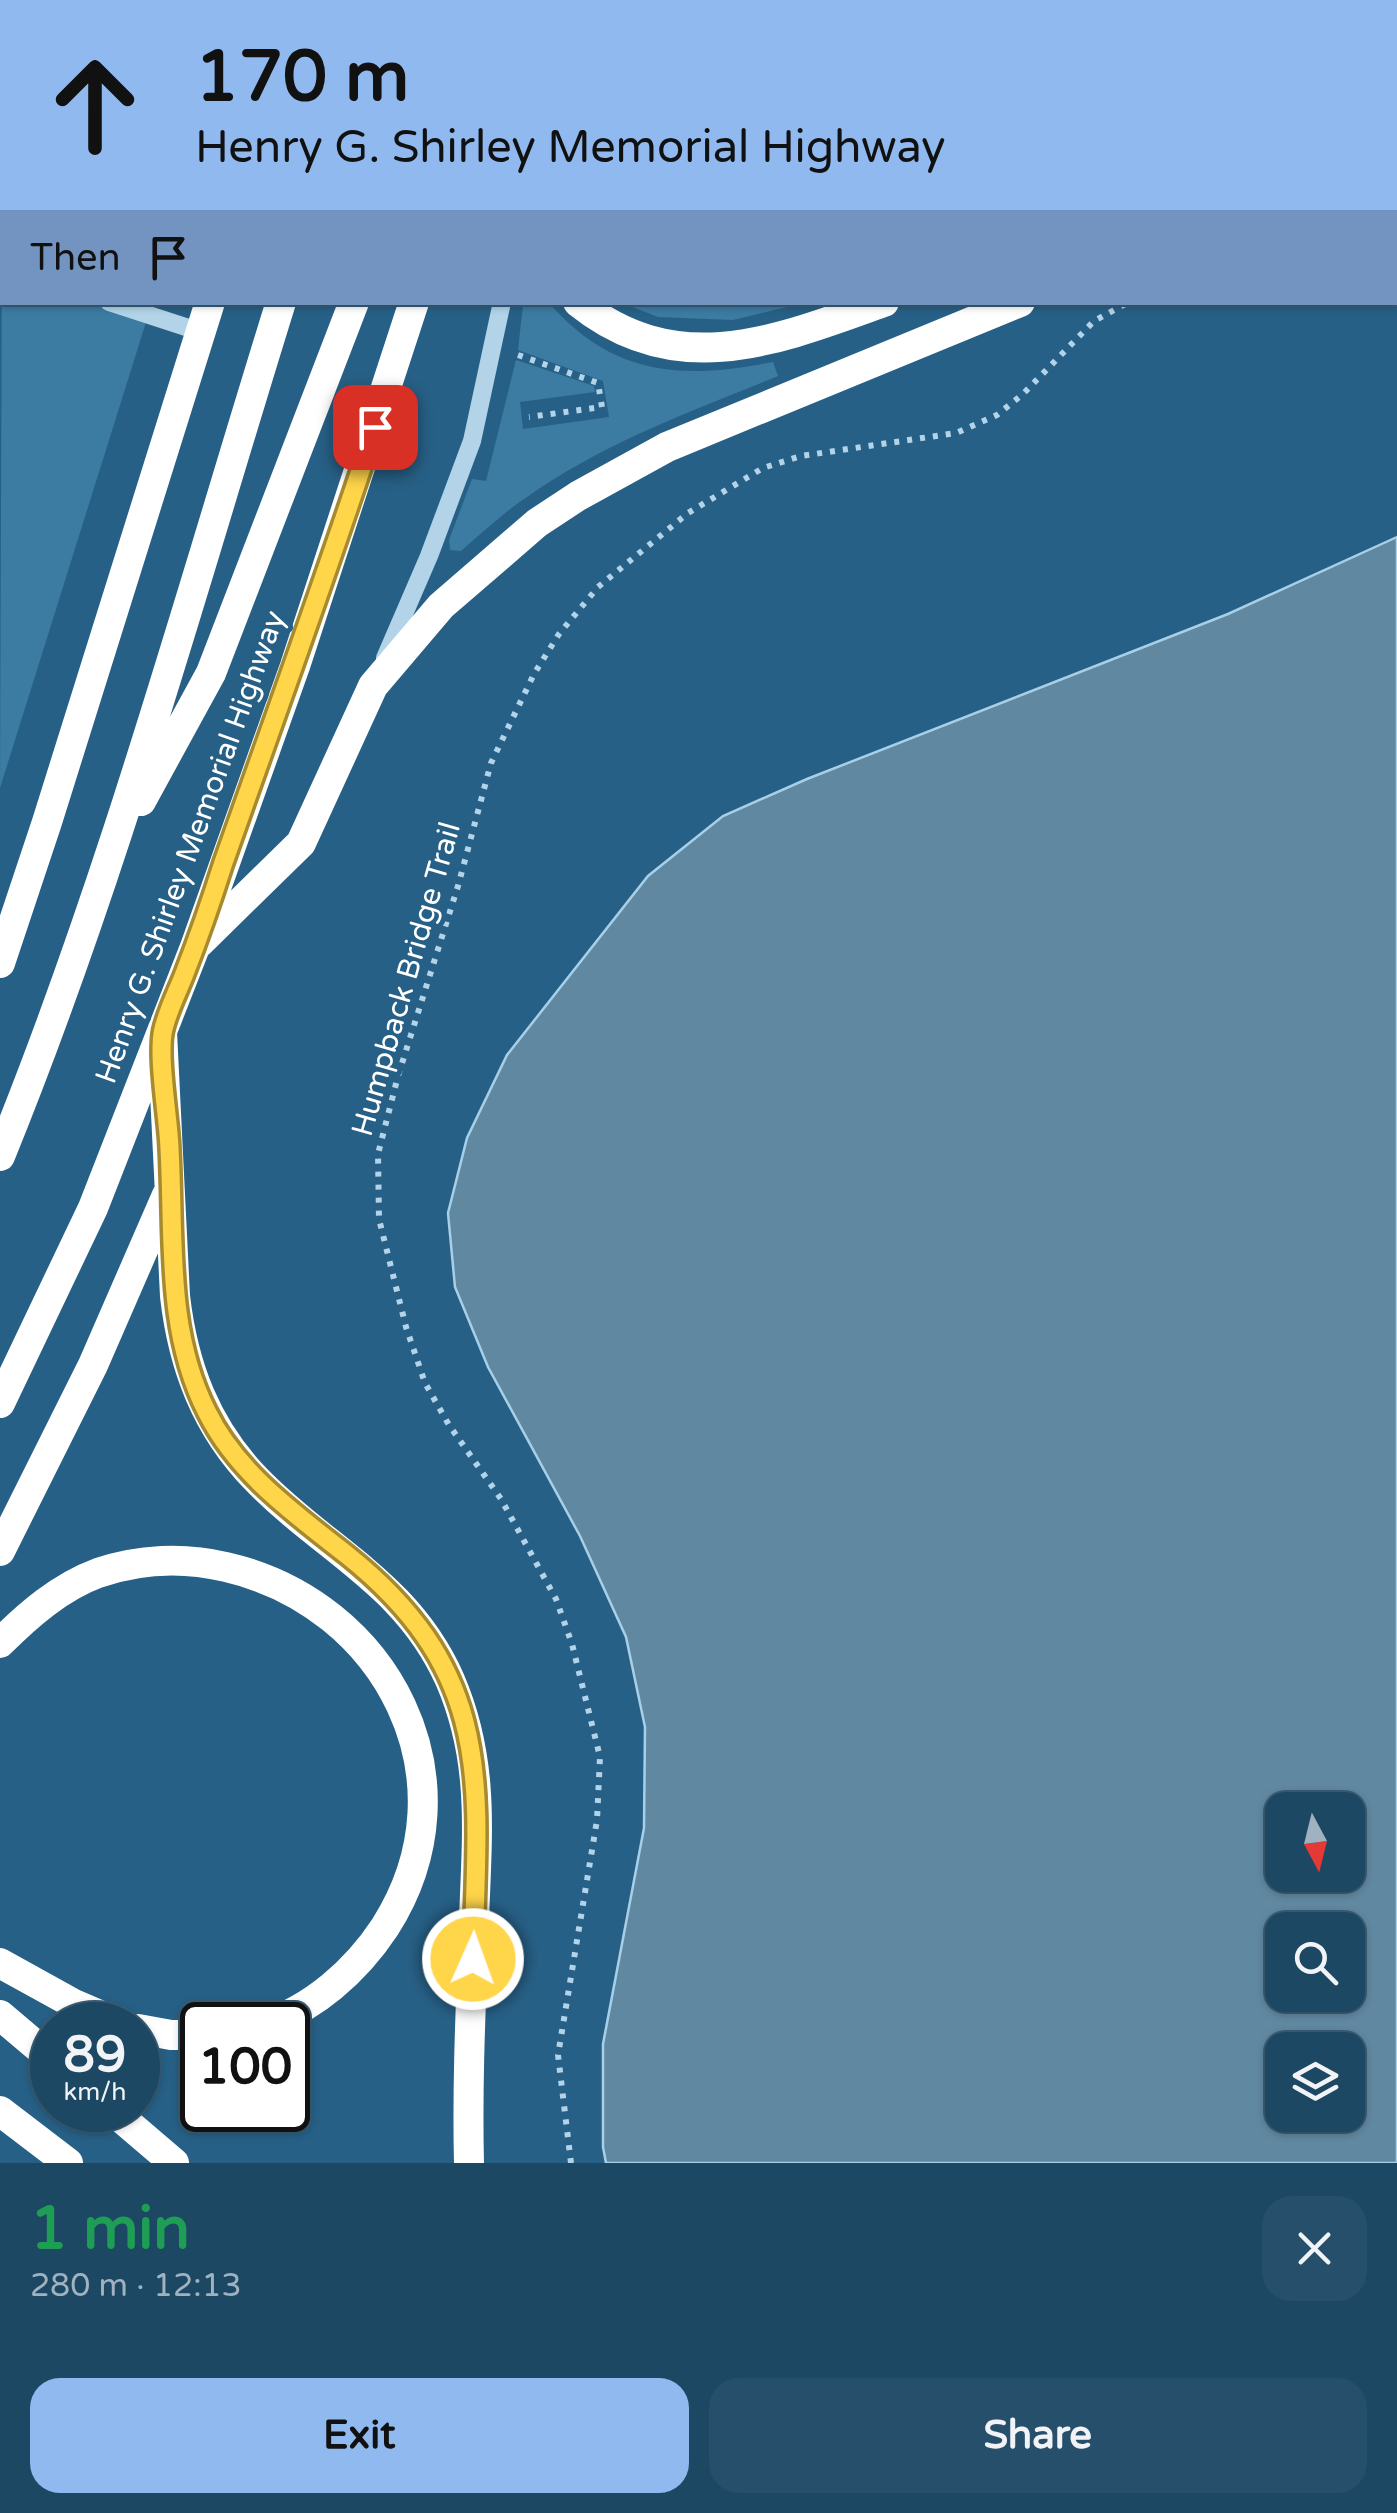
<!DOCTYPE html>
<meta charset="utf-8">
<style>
body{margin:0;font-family:"Varela Round",sans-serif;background:#254f6a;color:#f1f3f6;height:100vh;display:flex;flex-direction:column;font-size:38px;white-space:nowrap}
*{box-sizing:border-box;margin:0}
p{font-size:32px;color:#a0b2bf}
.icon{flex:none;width:55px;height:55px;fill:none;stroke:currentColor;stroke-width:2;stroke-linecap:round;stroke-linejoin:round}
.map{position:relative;height:2163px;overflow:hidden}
.drawer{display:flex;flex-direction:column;background:#1d4864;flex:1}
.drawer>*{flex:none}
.guide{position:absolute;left:0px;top:0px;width:1398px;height:305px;box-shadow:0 2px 8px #0004,0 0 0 2px #3b6078;background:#90b9f0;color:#111;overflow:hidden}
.needle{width:65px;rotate:173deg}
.fabs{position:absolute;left:1265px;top:1792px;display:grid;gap:20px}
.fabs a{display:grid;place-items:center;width:100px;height:100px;border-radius:20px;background:#1d4864;box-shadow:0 2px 8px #0004,0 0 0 2px #3b6078;font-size:50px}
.speed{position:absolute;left:30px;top:2002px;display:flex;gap:20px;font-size:50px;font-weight:700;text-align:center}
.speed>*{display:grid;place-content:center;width:130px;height:130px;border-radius:50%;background:#1d4864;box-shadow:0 2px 8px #0004,0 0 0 2px #3b6078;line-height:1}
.speed small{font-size:25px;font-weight:400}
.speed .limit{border:5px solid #111;border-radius:15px;background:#fff;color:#111}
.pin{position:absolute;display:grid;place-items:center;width:85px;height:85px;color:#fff;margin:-42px;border-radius:20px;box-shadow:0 5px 15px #0006}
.me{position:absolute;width:110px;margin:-55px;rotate:2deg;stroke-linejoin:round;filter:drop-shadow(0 0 8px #0008)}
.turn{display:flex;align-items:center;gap:35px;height:210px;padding:0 30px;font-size:45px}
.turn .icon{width:130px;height:130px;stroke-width:2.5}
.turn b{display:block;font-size:70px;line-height:85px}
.then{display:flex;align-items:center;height:95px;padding:0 30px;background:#0003;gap:20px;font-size:38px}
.round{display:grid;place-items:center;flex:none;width:105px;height:105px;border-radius:30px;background:#254f6a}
.headline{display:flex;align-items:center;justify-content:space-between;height:170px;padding:0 30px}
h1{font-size:60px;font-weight:700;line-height:75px;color:#1e9e55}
.button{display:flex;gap:20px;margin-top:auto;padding:20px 30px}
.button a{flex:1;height:115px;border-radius:30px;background:#90b9f0;color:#111;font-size:40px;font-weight:700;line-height:115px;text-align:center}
.button a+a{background:#254f6a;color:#f1f3f6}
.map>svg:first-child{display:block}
.green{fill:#3c7ba2}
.water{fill:#6088a0;stroke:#a7d0e8;stroke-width:2.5;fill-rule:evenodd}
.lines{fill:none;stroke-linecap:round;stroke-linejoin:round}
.path{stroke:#b2d3e8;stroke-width:6;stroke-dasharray:5 8;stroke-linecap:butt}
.minor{stroke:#b2d3e8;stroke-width:18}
.highway{stroke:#fff;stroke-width:30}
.route-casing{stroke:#a68a30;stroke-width:25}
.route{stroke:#ffd54a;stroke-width:18}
.labels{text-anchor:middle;stroke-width:10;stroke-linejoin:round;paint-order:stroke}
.street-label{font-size:30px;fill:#fff;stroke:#276086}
</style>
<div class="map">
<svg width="1397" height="2163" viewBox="0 0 1397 2163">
<rect width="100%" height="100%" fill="#276086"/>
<path class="green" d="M590,0H1203L589,2Z
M2,223V302L152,303L0,788Z
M528,302L549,303C613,376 682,380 773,362L778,376C692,411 603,443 527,497C503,513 482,533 461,551L450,550L449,540L472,479L486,481L516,360L594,386L595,392L520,402L523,429L609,417L603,381L518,350L523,305Z
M622,303H804L733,320L658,317Z"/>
<path class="water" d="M1397,537V2163H606L603,2147V2044L644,1828L645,1727L626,1637L580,1536L488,1367L455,1287L448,1213L467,1138L507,1055L648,876L723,816L807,779L1228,614ZM1282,1810H1348V1875H1282ZM1282,1930H1348V1995H1282ZM1282,2050H1348V2115H1282Z"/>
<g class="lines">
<path class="path" d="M1216,2V0
M1395,155H1397
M518,355L598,383L602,407L529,417
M571,2163L558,2055L597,1820L600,1757L572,1644L556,1599L501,1499L449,1425L425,1383L406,1327L379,1219L378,1154L398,1076L458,886L491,763L534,674L559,634L598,587L688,513L763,468L801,456L956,433L997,415L1023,394L1094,321L1129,302"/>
<path class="minor" d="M1268,0V2
M1395,114H1397
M0,295L2,294
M109,302L201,332
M385,658L429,556L472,441L502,302"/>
<path class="highway" d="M58,2L61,0
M96,2L97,0
M301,2L302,0
M373,2L374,0
M457,2L458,0
M508,2V0
M0,56L2,53
M0,131L2,128
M578,302C677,382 778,340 884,302
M141,801L211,673L354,302
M200,942L301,843L373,686L441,606L537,523L578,496L667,447L1020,302
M0,963L47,822L210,302
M162,1032L175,1296C183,1366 206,1428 257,1480C326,1551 407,1583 450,1680C485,1761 477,1834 474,1920C471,2001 467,2082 469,2163
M0,1156C113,879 192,588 281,302
M0,1403L93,1208L195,947L295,666L414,302
M0,1551L93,1365L167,1195
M0,1643C28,1615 60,1587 98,1573C139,1559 184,1557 226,1567C387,1604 479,1780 385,1927C356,1971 313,2009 263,2025
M0,1963L74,2004L123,2025
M0,2015L52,2059
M138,2029L171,2035H202
M112,2110L174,2163
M0,2111L68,2163"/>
</g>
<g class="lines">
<g class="route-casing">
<path id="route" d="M375,427C327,574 274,719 223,864C211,902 198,939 184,975C177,993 167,1012 163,1031C158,1056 167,1111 169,1140C175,1231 164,1328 207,1412C237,1473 295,1514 347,1555C497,1675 478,1787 473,1959"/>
</g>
<use href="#route" class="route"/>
</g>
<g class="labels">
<g class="street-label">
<text transform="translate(190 847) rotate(-70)" y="10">Henry G. Shirley Memorial Highway</text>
<text transform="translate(406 979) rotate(-74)" y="10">Humpback Bridge Trail</text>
</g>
</g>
</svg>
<div class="fabs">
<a><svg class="needle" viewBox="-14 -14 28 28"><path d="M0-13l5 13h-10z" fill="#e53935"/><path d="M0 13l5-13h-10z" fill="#a0b2bf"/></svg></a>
<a><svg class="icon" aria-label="search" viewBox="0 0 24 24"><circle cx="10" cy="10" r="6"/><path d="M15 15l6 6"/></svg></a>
<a><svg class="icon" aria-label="layers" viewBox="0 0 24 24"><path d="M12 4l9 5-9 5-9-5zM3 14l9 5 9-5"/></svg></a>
</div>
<div class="speed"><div>89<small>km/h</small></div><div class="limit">100</div></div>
<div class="pin" style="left:375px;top:427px;background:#d93025"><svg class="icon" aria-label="arrive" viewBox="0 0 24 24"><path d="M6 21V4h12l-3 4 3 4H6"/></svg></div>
<svg class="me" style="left:473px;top:1959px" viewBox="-20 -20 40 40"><circle r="17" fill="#ffd54a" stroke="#fff" stroke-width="3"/><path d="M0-11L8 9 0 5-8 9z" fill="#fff"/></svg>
<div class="guide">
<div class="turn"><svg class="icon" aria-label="ahead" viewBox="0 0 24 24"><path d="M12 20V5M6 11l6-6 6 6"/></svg><div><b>170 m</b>Henry G. Shirley Memorial Highway</div></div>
<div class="then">Then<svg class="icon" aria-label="arrive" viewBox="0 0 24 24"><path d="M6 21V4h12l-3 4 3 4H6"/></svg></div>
</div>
</div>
<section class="drawer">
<div class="headline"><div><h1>1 min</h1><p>280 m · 12:13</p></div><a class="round"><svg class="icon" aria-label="close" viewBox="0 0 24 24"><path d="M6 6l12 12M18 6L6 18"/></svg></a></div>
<div class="button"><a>Exit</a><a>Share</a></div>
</section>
